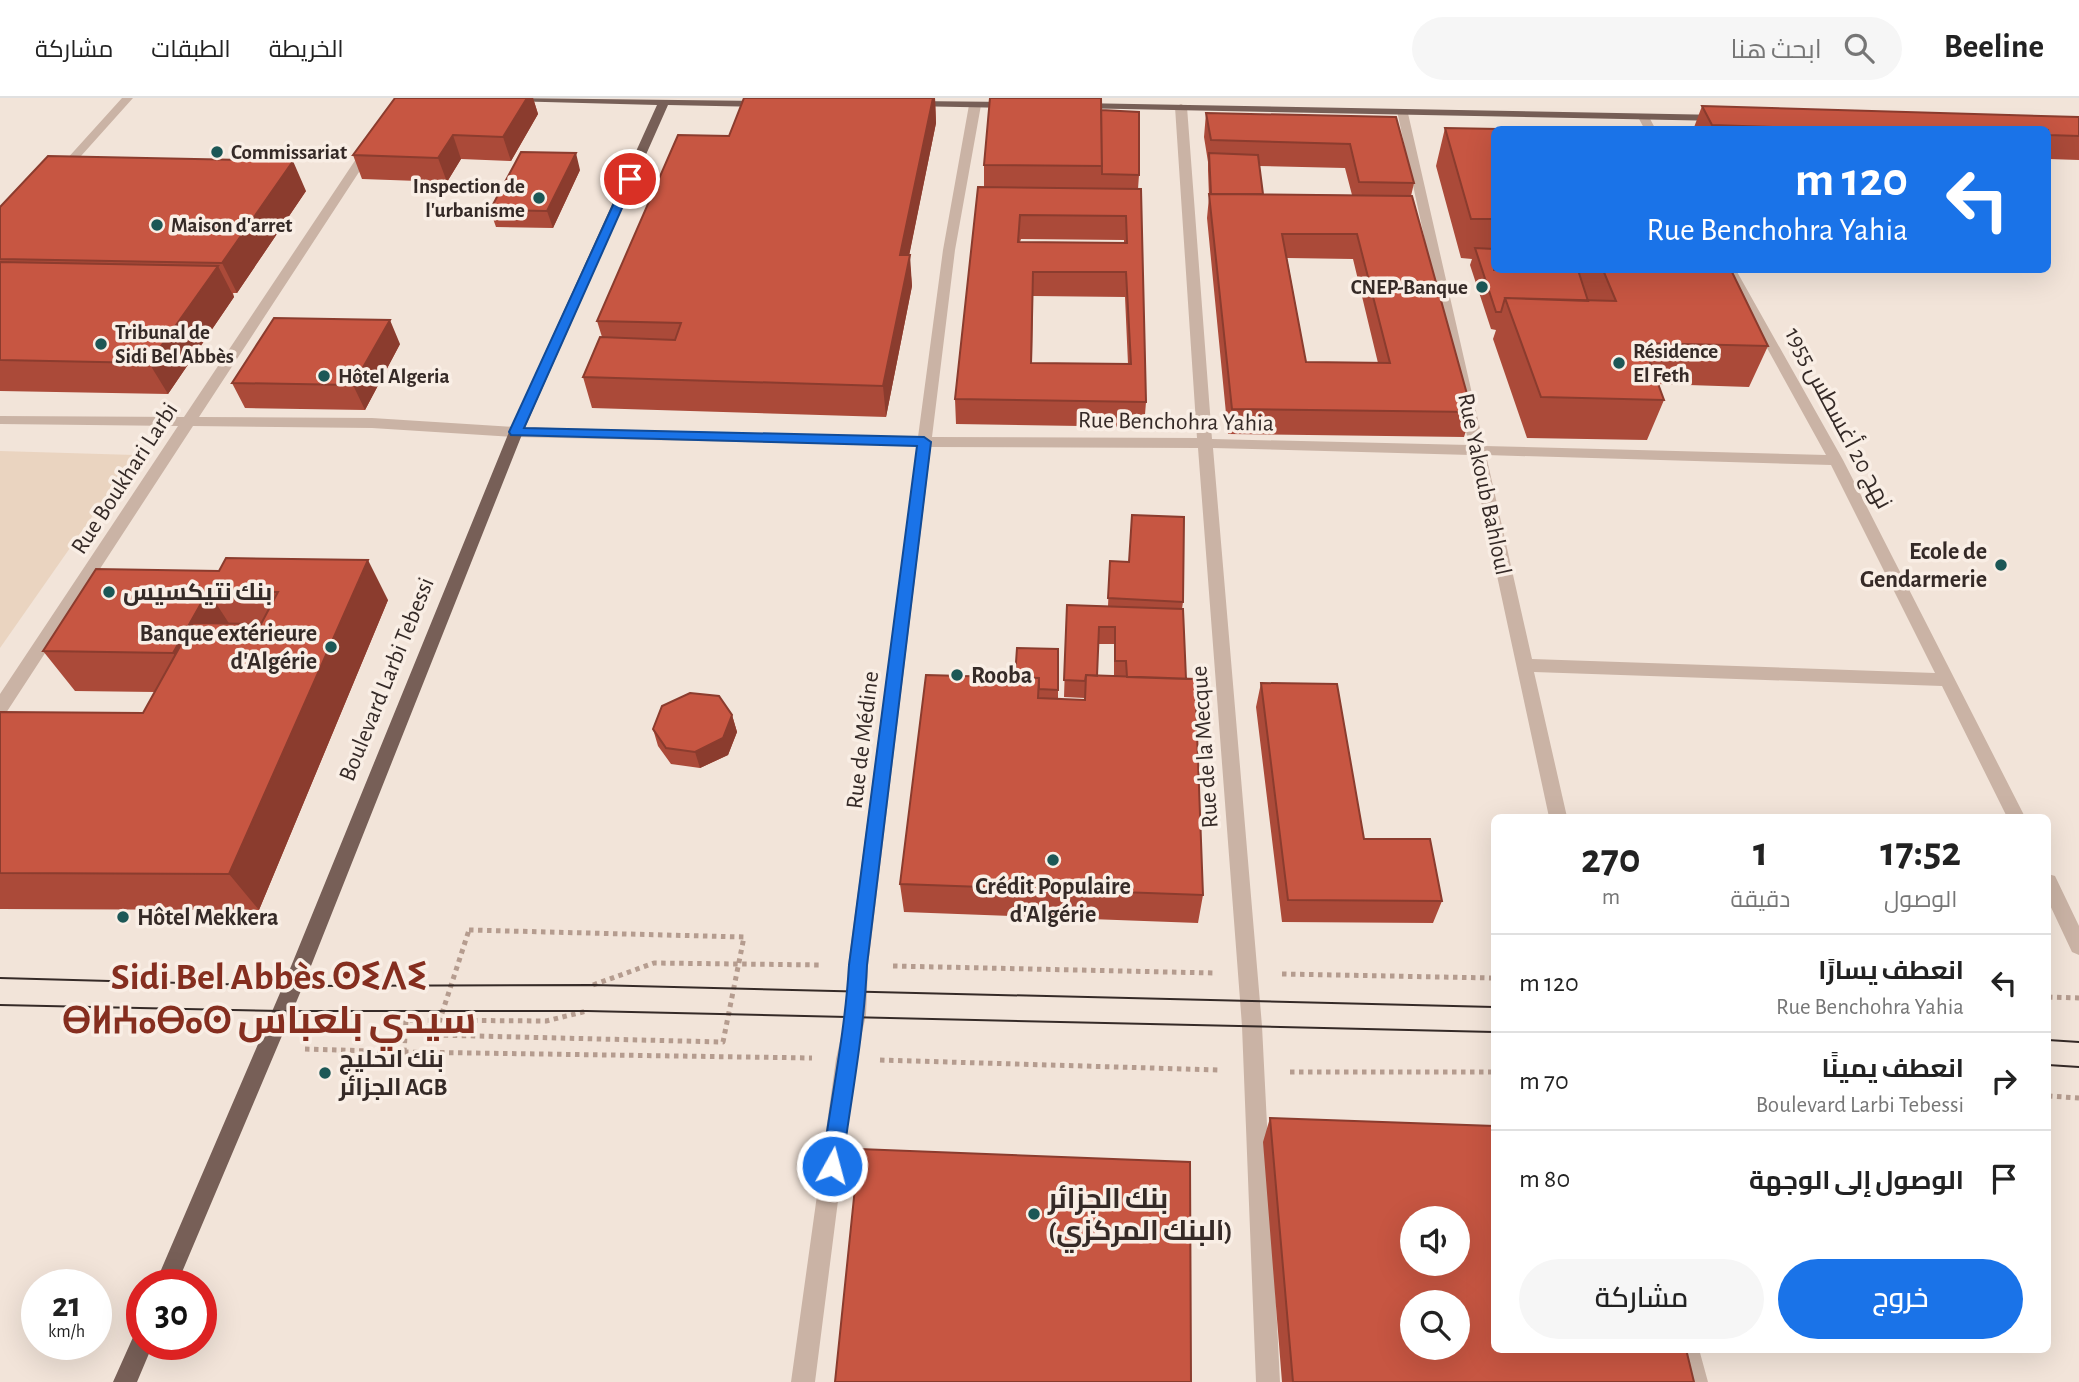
<!DOCTYPE html>
<html lang="ar">
<meta charset="utf-8">
<style>
body{margin:0;font-family:"Alegreya Sans",Cairo,"Noto Sans Tifinagh",sans-serif;background:#f6f6f6;color:#222;direction:rtl;height:100vh;display:flex;flex-direction:column;font-size:26px;white-space:nowrap}
*{box-sizing:border-box;margin:0}
p{font-size:23px;color:#767676}
.icon{flex:none;width:38px;height:38px;fill:none;stroke:currentColor;stroke-width:2;stroke-linecap:round;stroke-linejoin:round}
.map{position:relative;flex:1;overflow:hidden;direction:ltr}
.panel{position:absolute;left:1491px;top:716px;width:560px;height:539px;display:flex;flex-direction:column;background:#fff;border-radius:10px;box-shadow:0 7px 28px #0002;direction:rtl}
.panel>*{flex:none}
.hud{position:absolute;left:1491px;top:28px;width:560px;height:147px;border-radius:10px;box-shadow:0 7px 28px #0002;direction:rtl;background:#1a73e8;color:#fff;overflow:hidden}
.fabs{position:absolute;left:1400px;top:1108px;display:grid;gap:14px}
.fabs a{display:grid;place-items:center;width:70px;height:70px;border-radius:50%;background:#fff;box-shadow:0 7px 28px #0002;font-size:35px}
.speed{position:absolute;left:21px;top:1171px;display:flex;gap:14px;font-size:35px;font-weight:700;text-align:center}
.speed>*{display:grid;place-content:center;width:91px;height:91px;border-radius:50%;background:#fff;box-shadow:0 7px 28px #0002;line-height:1}
.speed small{font-size:18px;font-weight:400}
.speed .limit{border:10px solid #d22;background:#fff;color:#111}
.pin{position:absolute;display:grid;place-items:center;width:60px;height:60px;color:#fff;margin:-30px;border:4px solid #fff;border-radius:50%;box-shadow:0 2px 7px #0007}
.me{position:absolute;width:77px;margin:-38px;rotate:7deg;stroke-linejoin:round;filter:drop-shadow(0 0 5px #0008)}
.turn{display:flex;align-items:center;gap:24px;height:147px;padding:0 28px;font-size:32px}
.turn .icon{width:91px;height:91px;stroke-width:2.5}
.turn b{display:block;font-size:49px;line-height:60px}
.eta{display:flex;justify-content:space-evenly;align-items:center;height:119px;text-align:center}
.eta b{font-size:42px;font-weight:600;line-height:49px}
.primary-button{display:flex;gap:14px;margin-top:auto;padding:14px 28px}
.primary-button a{flex:1;height:80px;border-radius:42px;background:#1a73e8;color:#fff;font-size:28px;font-weight:600;line-height:80px;text-align:center}
.primary-button a+a{background:#f6f6f6;color:#222}
ul{padding:0;list-style:none}
li{display:flex;align-items:center;gap:21px;height:98px;padding:0 28px;border-top:2px solid #e0e0e0}
li div{flex:1}
li b{display:block;font-size:26px}
li em{font-style:normal}
header{display:flex;align-items:center;gap:42px;box-sizing:border-box;height:98px;padding:0 35px;background:#fff;border-bottom:2px solid #e0e0e0}
header strong{font-size:33px}
nav{display:flex;gap:38px;margin-inline-start:auto;font-size:24px}
.search{width:490px;height:63px;background:#f6f6f6;display:flex;align-items:center;gap:18px;box-sizing:border-box;padding:0 24px;border-radius:38px;color:#767676;font-size:26px}
.map>svg:first-child{display:block}
.plaza{fill:#ead4c0}
.lines{fill:none;stroke-linecap:round;stroke-linejoin:round}
.path{stroke:#b59c8f;stroke-width:5;stroke-dasharray:4.5 4.5;stroke-linecap:butt}
.minor{fill:#cab3a5;fill-rule:evenodd}
.major{fill:#775f57;fill-rule:evenodd}
.tram{stroke:#352a27;stroke-width:2}
.wall{fill:#ab4a39;fill-rule:evenodd}
.shaded-wall{fill:#8b3c2e}
.building{fill:#c75642;stroke:#8b3c2e;stroke-width:2;fill-rule:evenodd}
.route{fill:#1a73e8;stroke:#114b97;stroke-width:2}
.poi-dot{fill:#1c5756;stroke:#f9eee5;stroke-width:2.5}
.labels{text-anchor:middle;stroke-width:7;stroke-linejoin:round;paint-order:stroke}
.far-poi-label{font-size:21px;font-weight:bold;fill:#352a27;stroke:#f9eee5;text-anchor:start}
.street-label{font-size:24px;fill:#352a27;stroke:#f9eee5}
.poi-label{font-size:24px;font-weight:bold;fill:#352a27;stroke:#f9eee5;text-anchor:start}
.near-poi-label{font-size:28px;font-weight:bold;fill:#352a27;stroke:#f9eee5;text-anchor:start}
.town-label{font-size:38px;font-weight:bold;fill:#852e1f;stroke:#f9eee5}
</style>
<header>
<strong>Beeline</strong>
<div class="search"><svg class="icon" aria-label="search" viewBox="0 0 24 24"><circle cx="10" cy="10" r="6"/><path d="M15 15l6 6"/></svg>ابحث هنا</div>
<nav><a>الخريطة</a><a>الطبقات</a><a>مشاركة</a></nav>
</header>
<div class="map">
<svg width="2079" height="1284" viewBox="0 0 2079 1284">
<rect width="100%" height="100%" fill="#f2e4d9"/>
<path class="plaza" d="M0,353L135,357L0,550Z"/>
<g class="lines">
<path class="path" d="M469,832L744,839L723,944L435,937Z
M893,868L1214,875
M1282,876L1494,880
M593,887L654,865L822,867
M2048,899L2079,900
M305,951L404,954L406,922L546,923L587,913
M404,954L812,960
M880,962L1218,972
M1290,974H1494
M2048,998L2079,1000"/>
<path class="minor" d="M122,0H133L64,77H56V73Z
M975,4L981,7L955,152L932,339L1197,340L1175,9L1181,6L1187,9L1212,341L1469,347L1397,13L1407,11L1484,348L1826,357L1724,172H1736L1843,362L2025,719H2007L1942,588L1534,574L1567,719H1549L1471,357L1213,350L1262,928L1280,1284H1256L1242,928L1198,350L931,349L868,868L866,917L856,961L815,1284H791L836,961L846,917L848,868L917,348L516,339L372,330L193,328L6,615L0,617V596L178,328L0,326V318L184,319L366,46L376,48L199,319L372,320L516,329L918,339L943,152L969,7ZM1486,357L1831,367L1935,575L1532,561Z
M1644,16L1648,17L1656,32H1645L1638,19Z
M2048,776L2055,778L2079,828V857L2072,854L2048,803Z
M1675,1251H1699L1708,1284H1684Z"/>
<path class="major" d="M502,0L763,3L768,6L763,9L668,7L523,334L303,888L177,1186H155L283,888L509,334L657,7L507,3Z
M913,3L1011,4L1017,7L1011,10L909,8V4Z
M1078,5L1722,17L1728,20L1722,23L1074,10V6Z
M142,1233V1246H153L137,1284H113L134,1237Z"/>
<path class="tram" d="M0,880L293,888L593,887L1494,909
M0,907L282,913H587L1494,934
M2048,942L2079,944
M2048,967L2079,969"/>
</g>
<path class="wall" d="M395,0H533L538,16L511,63L461,61L447,84L362,81L353,57Z
M744,0H935L936,25L909,157L912,188L886,319L592,310L583,279L602,239L597,223L729,38Z
M1702,8L2079,19V62L2048,61V32H1693Z
M1206,15L1396,19L1414,85L1411,98L1472,314L1464,339L1228,336L1207,120L1209,99L1208,72V64L1204,39ZM1259,68L1345,70L1352,97L1263,96ZM1287,160L1353,161L1378,265L1306,264Z
M1101,16L1139,77L1138,91L1146,304L1144,329L956,326L955,301L984,89V67ZM1021,141L1124,142V145L1020,144ZM1033,198L1125,199L1128,266L1032,265Z
M1445,30L1494,32V172H1731L1768,248L1749,289L1658,286L1664,302L1647,342L1527,340L1493,241L1496,232L1491,231L1470,167L1472,161L1461,160L1436,68Z
M580,72L553,130L496,129L490,112Z
M306,93L237,195H233L234,199L168,296L0,293V109Z
M400,246L365,312L245,310L232,285Z
M1110,463L1183,504L1182,511L1186,581L1203,797L1198,825L904,814L900,786L1015,579L1058,551V600H1039L1085,602V600L1064,599L1067,507L1108,508ZM1098,546H1114V578H1097Z
M96,471L388,502L259,812L0,811V614L143,615L155,594L75,593L43,553Z
M1261,585L1364,741L1442,803L1433,825L1282,824L1256,609Z
M732,617L737,634L728,657L700,670L671,666L658,648L653,631Z
M1270,1020L1694,1284H1282L1263,1044Z"/>
<path class="shaded-wall" d="M527,0H533L538,16L511,63L503,39Z
M933,0H935L936,25L903,188L900,157Z
M453,37L461,61L447,84L438,60Z
M576,55L580,72L553,130L547,113Z
M293,63L306,93L237,195L222,165Z
M910,157L912,188L886,319L883,288Z
M218,168L234,199L168,296L149,265Z
M390,222L400,246L365,312L353,287Z
M368,462L388,502L259,812L229,776Z
M208,493L234,533L201,594L173,555Z
M732,617L737,634L728,657L700,670L695,654Z"/>
<path class="building" d="M395,0H527L503,39L453,37L438,60L353,57Z
M744,0H933L900,157H910L883,288L583,279L600,239L675,242L681,225L597,223L678,37L729,38Z
M990,0H1101L1102,68L984,67Z
M1702,8L2079,19V38L2048,37V32H1865L1712,27Z
M1101,12L1139,14V77L1102,76Z
M1206,15L1396,19L1414,85L1359,84L1350,46L1211,42Z
M1445,30L1547,32H1494V121H1471Z
M521,54L576,55L547,113L490,112Z
M1209,55L1258,57L1263,96H1211Z
M48,58L293,63L222,165L0,161V109Z
M978,89L1141,91L1146,304L955,301ZM1020,117L1126,118L1127,145L1018,144ZM1033,174H1126L1131,266L1031,265Z
M1209,96L1412,98L1472,314L1232,311ZM1282,136H1357L1390,265L1306,264Z
M1475,150L1494,151V172H1578L1588,203L1505,200L1501,214H1496Z
M0,164L218,168L149,265L0,262Z
M1603,172H1731L1768,248L1643,245L1664,302L1541,299L1505,200L1616,203Z
M274,220L390,222L353,287L232,285Z
M1132,417L1184,419L1183,504L1108,500L1110,463L1129,464Z
M226,460L368,462L229,776L0,775V614L143,615L193,525L261,526L278,494L208,493L173,555L43,553L96,471L219,473Z
M1067,507L1183,511L1186,581L1127,579L1126,563H1115V529H1099L1097,578L1086,577L1085,583L1064,582Z
M1017,550L1058,551V592L1039,591V580L1015,579Z
M926,577L1039,580L1038,600L1085,602L1086,577L1195,581L1203,797L900,786Z
M1261,585L1337,586L1364,741H1430L1442,803L1288,802Z
M690,595L719,598L732,617L723,640L695,654L666,650L653,631L662,608Z
M1270,1020L1494,1028V1251H1686L1694,1284H1293ZM1412,1120H1458V1166H1412ZM1412,1204H1458V1250H1412Z
M859,1051L1190,1064L1191,1284H835Z"/>
<path class="route" d="M630,78L635,81L524,330L924,339L931,344L867,867C864,935 851,1001 842,1068L839,1075L832,1078L825,1075L822,1068C831,1001 845,935 849,867L917,348L511,337L509,334L625,81Z"/>
<g class="poi-dot">
<circle cx="217" cy="54" r="7"/>
<circle cx="539" cy="100" r="7"/>
<circle cx="157" cy="127" r="7"/>
<circle cx="1482" cy="189" r="7"/>
<circle cx="101" cy="246" r="7"/>
<circle cx="1619" cy="265" r="7"/>
<circle cx="324" cy="278" r="7"/>
<circle cx="2001" cy="467" r="7"/>
<circle cx="109" cy="494" r="7"/>
<circle cx="331" cy="549" r="7"/>
<circle cx="957" cy="577" r="7"/>
<circle cx="1053" cy="762" r="7"/>
<circle cx="123" cy="819" r="7"/>
<circle cx="325" cy="975" r="7"/>
<circle cx="1034" cy="1116" r="7"/>
</g>
<g class="labels">
<g class="far-poi-label">
<text x="231" y="61">Commissariat</text>
<text x="525" y="95" text-anchor="end">Inspection de<tspan x="525" dy="24">l'urbanisme</tspan></text>
<text x="171" y="134">Maison d'arret</text>
<text x="1468" y="196" text-anchor="end">CNEP-Banque</text>
<text x="115" y="241">Tribunal de<tspan x="115" dy="24">Sidi Bel Abbès</tspan></text>
<text x="1633" y="260">Résidence<tspan x="1633" dy="24">El Feth</tspan></text>
<text x="338" y="285">Hôtel Algeria</text>
</g>
<g class="street-label">
<text transform="translate(1839 320) rotate(62)" y="8">نهج 20 أغسطس 1955</text>
<text transform="translate(1176 323) rotate(1)" y="8">Rue Benchohra Yahia</text>
<text transform="translate(124 380) rotate(-57)" y="8">Rue Boukhari Larbi</text>
<text transform="translate(1485 386) rotate(78)" y="8">Rue Yakoub Bahloul</text>
<text transform="translate(386 581) rotate(-68)" y="8">Boulevard Larbi Tebessi</text>
<text transform="translate(862 642) rotate(-83)" y="8">Rue de Médine</text>
<text transform="translate(1204 649) rotate(-94)" y="8">Rue de la Mecque</text>
</g>
<g class="poi-label">
<text x="1987" y="461" text-anchor="end">Ecole de<tspan x="1987" dy="28">Gendarmerie</tspan></text>
<text x="123" y="502">بنك نتيكسيس</text>
<text x="317" y="543" text-anchor="end">Banque extérieure<tspan x="317" dy="28">d'Algérie</tspan></text>
<text x="971" y="585">Rooba</text>
<text x="1053" y="796" text-anchor="middle">Crédit Populaire<tspan x="1053" dy="28">d'Algérie</tspan></text>
<text x="137" y="827">Hôtel Mekkera</text>
<text x="339" y="969">بنك الخليج<tspan x="339" dy="28">الجزائر AGB</tspan></text>
</g>
<g class="near-poi-label">
<text x="1048" y="1110">بنك الجزائر<tspan x="1048" dy="32">(البنك المركزي)</tspan></text>
</g>
<g class="town-label">
<text x="269" y="891">Sidi Bel Abbès ⵙⵉⴷⵉ<tspan x="269" dy="44">ⴱⵍⵄⴰⴱⴰⵙ سيدي بلعباس</tspan></text>
</g>
</g>
</svg>
<div class="fabs">
<a><svg class="icon" aria-label="sound" viewBox="0 0 24 24"><path d="M4 9h4l5-4v14l-5-4H4zM17 9q2 3 0 6"/></svg></a>
<a><svg class="icon" aria-label="search" viewBox="0 0 24 24"><circle cx="10" cy="10" r="6"/><path d="M15 15l6 6"/></svg></a>
</div>
<div class="speed"><div>21<small>km/h</small></div><div class="limit">30</div></div>
<div class="pin" style="left:630px;top:81px;background:#d93025"><svg class="icon" aria-label="arrive" viewBox="0 0 24 24"><path d="M6 21V4h12l-3 4 3 4H6"/></svg></div>
<svg class="me" style="left:832px;top:1068px" viewBox="-20 -20 40 40"><circle r="17" fill="#1a73e8" stroke="#fff" stroke-width="3"/><path d="M0-11L8 9 0 5-8 9z" fill="#fff"/></svg>
<div class="hud">
<div class="turn"><svg class="icon" aria-label="left" viewBox="0 0 24 24"><path d="M17 20v-9H6M10 6l-5 5 5 5"/></svg><div><b>120 m</b>Rue Benchohra Yahia</div></div>
</div>
<section class="panel">
<div class="eta">
<div><b>17:52</b><p>الوصول</p></div>
<div><b>1</b><p>دقيقة</p></div>
<div><b>270</b><p>m</p></div>
</div>
<ul>
<li><svg class="icon" aria-label="left" viewBox="0 0 24 24"><path d="M17 20v-9H6M10 6l-5 5 5 5"/></svg><div><b>انعطف يسارًا</b><p>Rue Benchohra Yahia</p></div><em>120 m</em></li>
<li><svg class="icon" aria-label="right" viewBox="0 0 24 24"><path d="M7 20v-9h11M14 6l5 5-5 5"/></svg><div><b>انعطف يمينًا</b><p>Boulevard Larbi Tebessi</p></div><em>70 m</em></li>
<li><svg class="icon" aria-label="arrive" viewBox="0 0 24 24"><path d="M6 21V4h12l-3 4 3 4H6"/></svg><div><b>الوصول إلى الوجهة</b></div><em>80 m</em></li>
</ul>
<div class="primary-button"><a>خروج</a><a>مشاركة</a></div>
</section>
</div>
